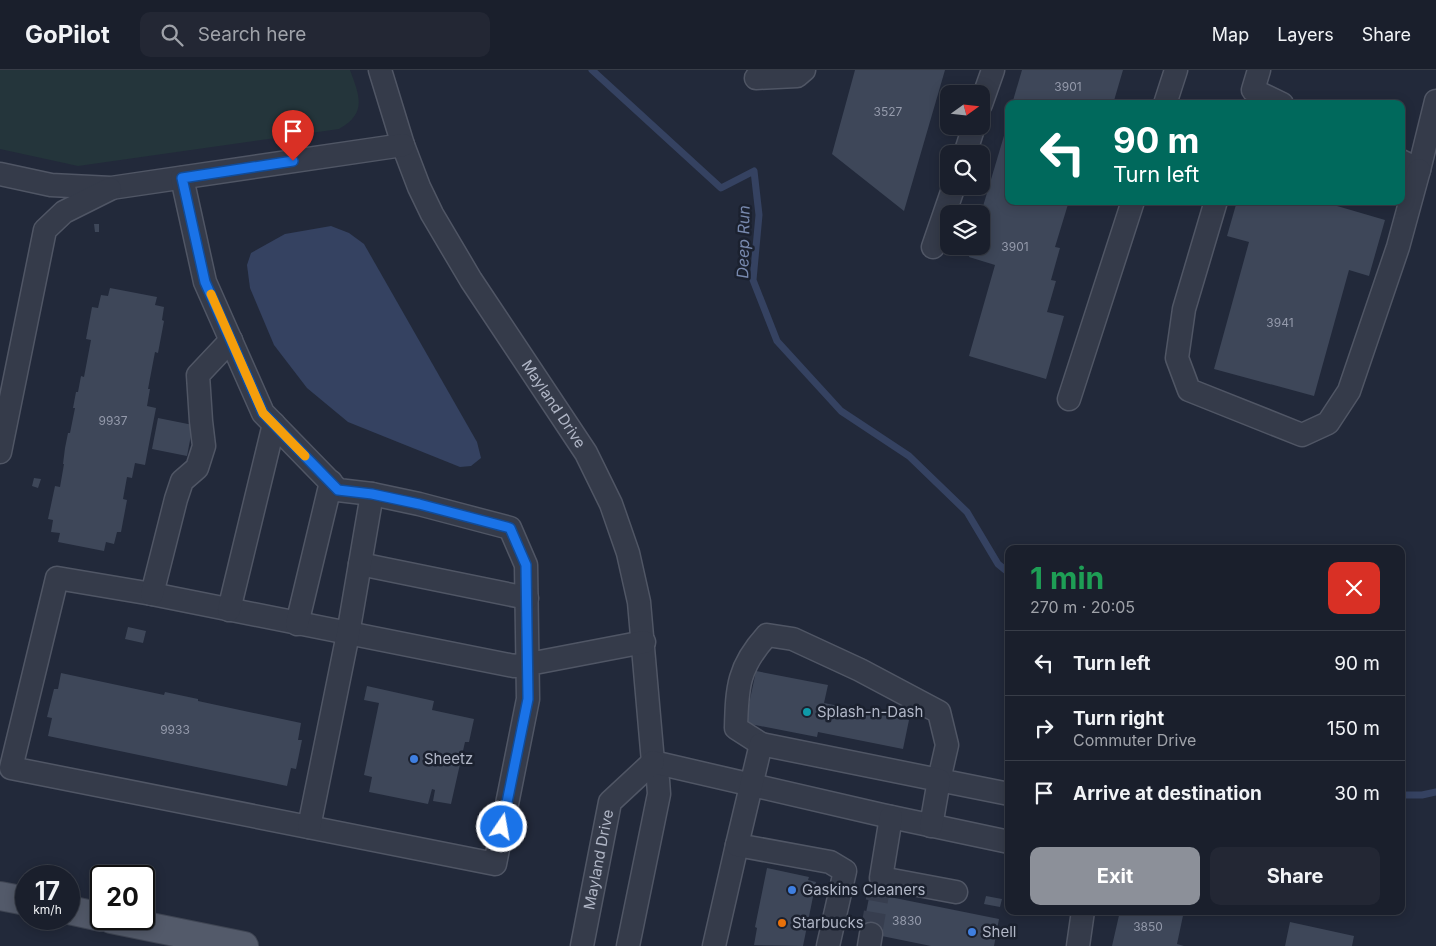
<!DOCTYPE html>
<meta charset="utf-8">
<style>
body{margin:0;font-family:Inter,sans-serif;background:#232734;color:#f1f3f6;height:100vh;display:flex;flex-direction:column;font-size:19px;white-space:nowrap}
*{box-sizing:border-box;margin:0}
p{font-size:16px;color:#9fa2a9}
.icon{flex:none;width:28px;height:28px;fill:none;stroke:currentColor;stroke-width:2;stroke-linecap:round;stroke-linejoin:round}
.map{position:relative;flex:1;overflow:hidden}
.drawer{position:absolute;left:1005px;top:475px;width:400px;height:370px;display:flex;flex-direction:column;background:#1a1f2c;border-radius:10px;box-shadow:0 2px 12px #0003,0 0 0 1px #383d48}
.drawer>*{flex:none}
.top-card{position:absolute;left:1005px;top:30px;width:400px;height:105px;border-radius:10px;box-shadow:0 2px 12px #0003,0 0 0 1px #383d48;background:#00695c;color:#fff;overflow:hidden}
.needle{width:32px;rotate:75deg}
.controls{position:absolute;left:940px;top:15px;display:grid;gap:10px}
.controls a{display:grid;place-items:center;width:50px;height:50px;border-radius:10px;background:#1a1f2c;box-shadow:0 2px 12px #0003,0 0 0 1px #383d48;font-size:25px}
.speed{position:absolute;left:15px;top:795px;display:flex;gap:10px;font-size:25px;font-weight:700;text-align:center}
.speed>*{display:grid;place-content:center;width:65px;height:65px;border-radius:50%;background:#1a1f2c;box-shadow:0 2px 12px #0003,0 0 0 1px #383d48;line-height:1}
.speed small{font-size:12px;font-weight:400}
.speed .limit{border:2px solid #111;border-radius:8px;background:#fff;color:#111}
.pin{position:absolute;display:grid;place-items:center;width:42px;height:42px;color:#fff;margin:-51px -21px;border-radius:50% 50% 50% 0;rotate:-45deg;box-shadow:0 0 5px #0007}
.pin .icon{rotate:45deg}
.me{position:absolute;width:55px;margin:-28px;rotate:12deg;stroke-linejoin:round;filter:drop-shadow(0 0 4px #0008)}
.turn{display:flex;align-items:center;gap:18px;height:105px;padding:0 25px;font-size:22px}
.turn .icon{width:65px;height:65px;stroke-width:2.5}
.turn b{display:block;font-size:35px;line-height:42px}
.round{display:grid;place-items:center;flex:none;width:52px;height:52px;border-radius:10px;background:#232734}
.summary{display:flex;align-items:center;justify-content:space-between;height:85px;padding:0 25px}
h1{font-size:30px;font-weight:700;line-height:38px;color:#1e9e55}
.action{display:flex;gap:10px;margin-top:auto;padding:10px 25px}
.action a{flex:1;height:58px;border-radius:10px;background:#8c9099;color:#fff;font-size:20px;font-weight:700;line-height:58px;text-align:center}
.action a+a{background:#232734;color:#f1f3f6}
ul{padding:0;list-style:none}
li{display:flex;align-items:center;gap:15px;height:65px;padding:0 25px;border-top:1px solid #383d48}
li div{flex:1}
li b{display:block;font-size:19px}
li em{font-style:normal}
header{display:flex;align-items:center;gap:30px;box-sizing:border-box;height:70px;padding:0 25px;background:#1a1f2c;border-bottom:1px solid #383d48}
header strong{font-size:24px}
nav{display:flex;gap:28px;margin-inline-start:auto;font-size:18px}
.search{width:350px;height:45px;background:#232734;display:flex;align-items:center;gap:12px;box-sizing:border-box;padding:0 18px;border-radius:10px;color:#9fa2a9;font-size:19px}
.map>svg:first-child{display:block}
.green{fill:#24353b}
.water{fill:#354261}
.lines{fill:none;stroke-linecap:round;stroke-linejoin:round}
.stream{stroke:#354261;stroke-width:7}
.building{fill:#3e4759}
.minor-tunnel{stroke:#373e4f;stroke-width:22;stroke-dasharray:22 11;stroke-linecap:butt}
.minor-casing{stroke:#505665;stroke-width:25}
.major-casing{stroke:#3f4553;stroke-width:30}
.minor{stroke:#353b4a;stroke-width:22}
.major{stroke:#535a6a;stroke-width:28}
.route-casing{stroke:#114b97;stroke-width:12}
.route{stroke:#1a73e8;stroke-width:9}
.slow{stroke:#f59e0b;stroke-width:9}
.culture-dot{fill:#0f9aa8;stroke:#1b212f;stroke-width:2}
.shop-dot{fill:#3f7fe0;stroke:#1b212f;stroke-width:2}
.food-dot{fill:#e8710a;stroke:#1b212f;stroke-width:2}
.labels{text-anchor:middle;stroke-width:5;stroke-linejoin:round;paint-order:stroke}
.number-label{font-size:12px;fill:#949aab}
.street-label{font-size:15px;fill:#b0b6c6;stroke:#1b212f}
.poi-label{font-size:15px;fill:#b0b6c6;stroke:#1b212f;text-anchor:start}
.water-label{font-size:16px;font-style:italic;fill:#7889ae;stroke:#1b212f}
</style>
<header>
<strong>GoPilot</strong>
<div class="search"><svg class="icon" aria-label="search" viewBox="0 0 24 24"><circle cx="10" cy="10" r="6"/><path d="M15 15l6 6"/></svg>Search here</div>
<nav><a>Map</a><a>Layers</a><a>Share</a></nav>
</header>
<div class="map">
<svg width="1436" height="876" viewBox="0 0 1436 876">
<rect width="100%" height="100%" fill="#22293a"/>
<path class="green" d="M0,0H350C359,25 368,43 339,59L78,96L0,79Z"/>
<path class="water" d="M331,156L349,163L364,174L477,372L481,388L471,396L460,397L348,352L307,318L274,275L250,218L247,195L251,183L285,164Z"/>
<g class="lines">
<path class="stream" d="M592,0L721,118L754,101L759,145L753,210L777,271L841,341L909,386L967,442L998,494L1009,503
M1401,725H1422L1436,722"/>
</g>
<path class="building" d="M855,0H945L904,141L832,84Z
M1022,0H1123L1113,34H1012Z
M1009,49V131H1069L1055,177L1060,178L1051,210L1056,211L1047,242L1064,246L1046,309L969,286L995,195L969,187L972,176H981V143Z
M1237,131H1320L1385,150L1369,206L1349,200L1314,326L1214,299L1249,172L1227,166Z
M94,154H99V162H95Z
M110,218L157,227L155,235L164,237L162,250L164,251L158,283L155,282L148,319H150L147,336L156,338L145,395L135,393L132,408L127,407L123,429L127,430L121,462H117L114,474L106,472L104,481L58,472L60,463L51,462L53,450L48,449L55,416L60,417L64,394H63L65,378L68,363H70L75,338H73L76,322H78L81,306L84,307L91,270L86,269L92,237L98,238L101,225L108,226Z
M158,348L193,355L187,386L152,379Z
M34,408L41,409L38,418L32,416Z
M128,557L146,561L143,573L125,569Z
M756,601L828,615L824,633L909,650L903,679L818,662L817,667L745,653Z
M61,603L164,625L165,622L198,629V631L301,653L298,670H302L296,699L291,698L287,716L48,666L52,648L47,647L54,619H58Z
M367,616L434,631L432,640L474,649L469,672H465L451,734L433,731L435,720L432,719L428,734L369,722L372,707L364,705L379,633L364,630Z
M767,798L809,807L808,810L816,812L803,876L754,875L757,858L755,857Z
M870,823L999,849L994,876H931L862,862Z
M986,826L1002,829L1000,837L984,834Z
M1120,841H1184L1177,874L1184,876H1112Z
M1290,852L1354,866L1352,876H1285Z"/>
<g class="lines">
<path class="minor-tunnel" d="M871,864L878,824"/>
<g class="minor-casing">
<g id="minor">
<path id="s1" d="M380,0L403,75L419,117L432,144L471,210L586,383L611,434L628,483L639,532L653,692L658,710L659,724L628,876"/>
<path d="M1259,0L1253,20L1282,34"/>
<path d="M756,8L797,6L804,0"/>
<path d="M981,34L993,0"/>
<path d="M1165,34L1176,0"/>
<path d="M965,84L974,56"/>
<path d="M1401,91L1419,100L1436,31"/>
<path d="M0,104L51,115L111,118L403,75"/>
<path d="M182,108L205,212L263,343L338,420L372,424L419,434L510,458L526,495L528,629L495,794L11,698L57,508L152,524L514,596L529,594L644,572"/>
<path d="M1216,131L1184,239L1177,288L1189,320L1302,365L1328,353L1349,321L1398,177L1419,100"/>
<path d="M933,177L954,116"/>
<path d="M1069,329L1133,131"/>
<path d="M0,382L45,160L64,142L110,119"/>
<path d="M360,494L527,528"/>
<path d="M152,524L176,429L182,411L197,398L204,376L201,351L198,305L231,270"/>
<path d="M229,540L274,354"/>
<path d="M297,554L331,412"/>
<path d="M761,674L736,658C737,617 738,597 767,565L793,569L860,600L939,642L947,675L939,710L1009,724"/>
<path d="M653,692L882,745L1009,772"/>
<path d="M891,747L881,808L956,822"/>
<path d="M309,757L348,564L372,424"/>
<path id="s2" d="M582,876L610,732L653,692"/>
<path d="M714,876L737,775"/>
<path d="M828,876L845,801L830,792L737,775L761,674L939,710L931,756"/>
<path d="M869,876L871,864"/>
<path d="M1078,876L1083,841"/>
</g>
</g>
<g class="major-casing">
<path id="major" d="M0,826L26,831
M69,840L101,847
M111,849L244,876"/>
</g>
<use href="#minor" class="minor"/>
<use href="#major" class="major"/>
</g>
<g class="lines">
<g class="route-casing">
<path id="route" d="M293,91L182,108L205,212L263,343L338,420L372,424L419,434L510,458L526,495L528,629L502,757"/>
</g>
<use href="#route" class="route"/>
<path class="slow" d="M211,224L263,343L305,386"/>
</g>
<circle class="culture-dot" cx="807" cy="642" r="5"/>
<g class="shop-dot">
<circle cx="414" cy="689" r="5"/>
<circle cx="792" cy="820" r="5"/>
<circle cx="972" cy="862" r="5"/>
</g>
<circle class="food-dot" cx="782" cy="853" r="5"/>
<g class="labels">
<g class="number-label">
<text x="1068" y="21">3901</text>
<text x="888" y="46">3527</text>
<text x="1015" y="181">3901</text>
<text x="1280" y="257">3941</text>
<text x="113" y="355">9937</text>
<text x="175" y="664">9933</text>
<text x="907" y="855">3830</text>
<text x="1148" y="861">3850</text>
</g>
<g class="street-label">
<text dy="5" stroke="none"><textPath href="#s1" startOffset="379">Mayland Drive</textPath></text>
<text dy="5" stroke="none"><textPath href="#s2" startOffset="88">Mayland Drive</textPath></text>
</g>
<g class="poi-label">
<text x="817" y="647">Splash-n-Dash</text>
<text x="424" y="694">Sheetz</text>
<text x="802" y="825">Gaskins Cleaners</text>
<text x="792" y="858">Starbucks</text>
<text x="982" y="867">Shell</text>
</g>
<g class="water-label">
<text transform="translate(743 172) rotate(-89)" y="6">Deep Run</text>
</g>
</g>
</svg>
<div class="controls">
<a><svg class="needle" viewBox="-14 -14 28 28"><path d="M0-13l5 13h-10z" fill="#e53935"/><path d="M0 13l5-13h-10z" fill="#9fa2a9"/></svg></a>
<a><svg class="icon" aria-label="search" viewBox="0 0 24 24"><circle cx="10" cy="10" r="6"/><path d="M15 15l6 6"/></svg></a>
<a><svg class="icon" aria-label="layers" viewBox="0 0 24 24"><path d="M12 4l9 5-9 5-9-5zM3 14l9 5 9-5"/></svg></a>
</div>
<div class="speed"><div>17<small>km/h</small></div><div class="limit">20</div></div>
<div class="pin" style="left:293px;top:91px;background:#d93025"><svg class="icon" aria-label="arrive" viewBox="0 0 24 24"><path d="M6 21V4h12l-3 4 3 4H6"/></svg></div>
<svg class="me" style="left:502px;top:757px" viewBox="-20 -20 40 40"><circle r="17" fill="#1a73e8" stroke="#fff" stroke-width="3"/><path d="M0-11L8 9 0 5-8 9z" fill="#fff"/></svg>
<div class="top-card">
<div class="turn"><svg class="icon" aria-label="left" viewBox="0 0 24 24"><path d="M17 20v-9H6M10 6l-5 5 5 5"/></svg><div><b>90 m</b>Turn left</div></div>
</div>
<section class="drawer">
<div class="summary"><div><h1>1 min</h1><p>270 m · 20:05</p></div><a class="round" style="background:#d93025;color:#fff"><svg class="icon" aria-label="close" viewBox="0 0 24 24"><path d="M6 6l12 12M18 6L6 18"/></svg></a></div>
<ul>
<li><svg class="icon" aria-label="left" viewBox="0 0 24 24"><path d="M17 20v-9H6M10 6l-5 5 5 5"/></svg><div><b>Turn left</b></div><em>90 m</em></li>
<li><svg class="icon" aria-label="right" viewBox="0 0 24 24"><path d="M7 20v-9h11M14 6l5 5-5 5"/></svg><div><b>Turn right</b><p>Commuter Drive</p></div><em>150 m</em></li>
<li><svg class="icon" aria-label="arrive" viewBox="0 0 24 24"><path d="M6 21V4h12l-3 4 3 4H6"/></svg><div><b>Arrive at destination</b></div><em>30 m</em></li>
</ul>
<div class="action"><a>Exit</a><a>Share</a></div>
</section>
</div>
